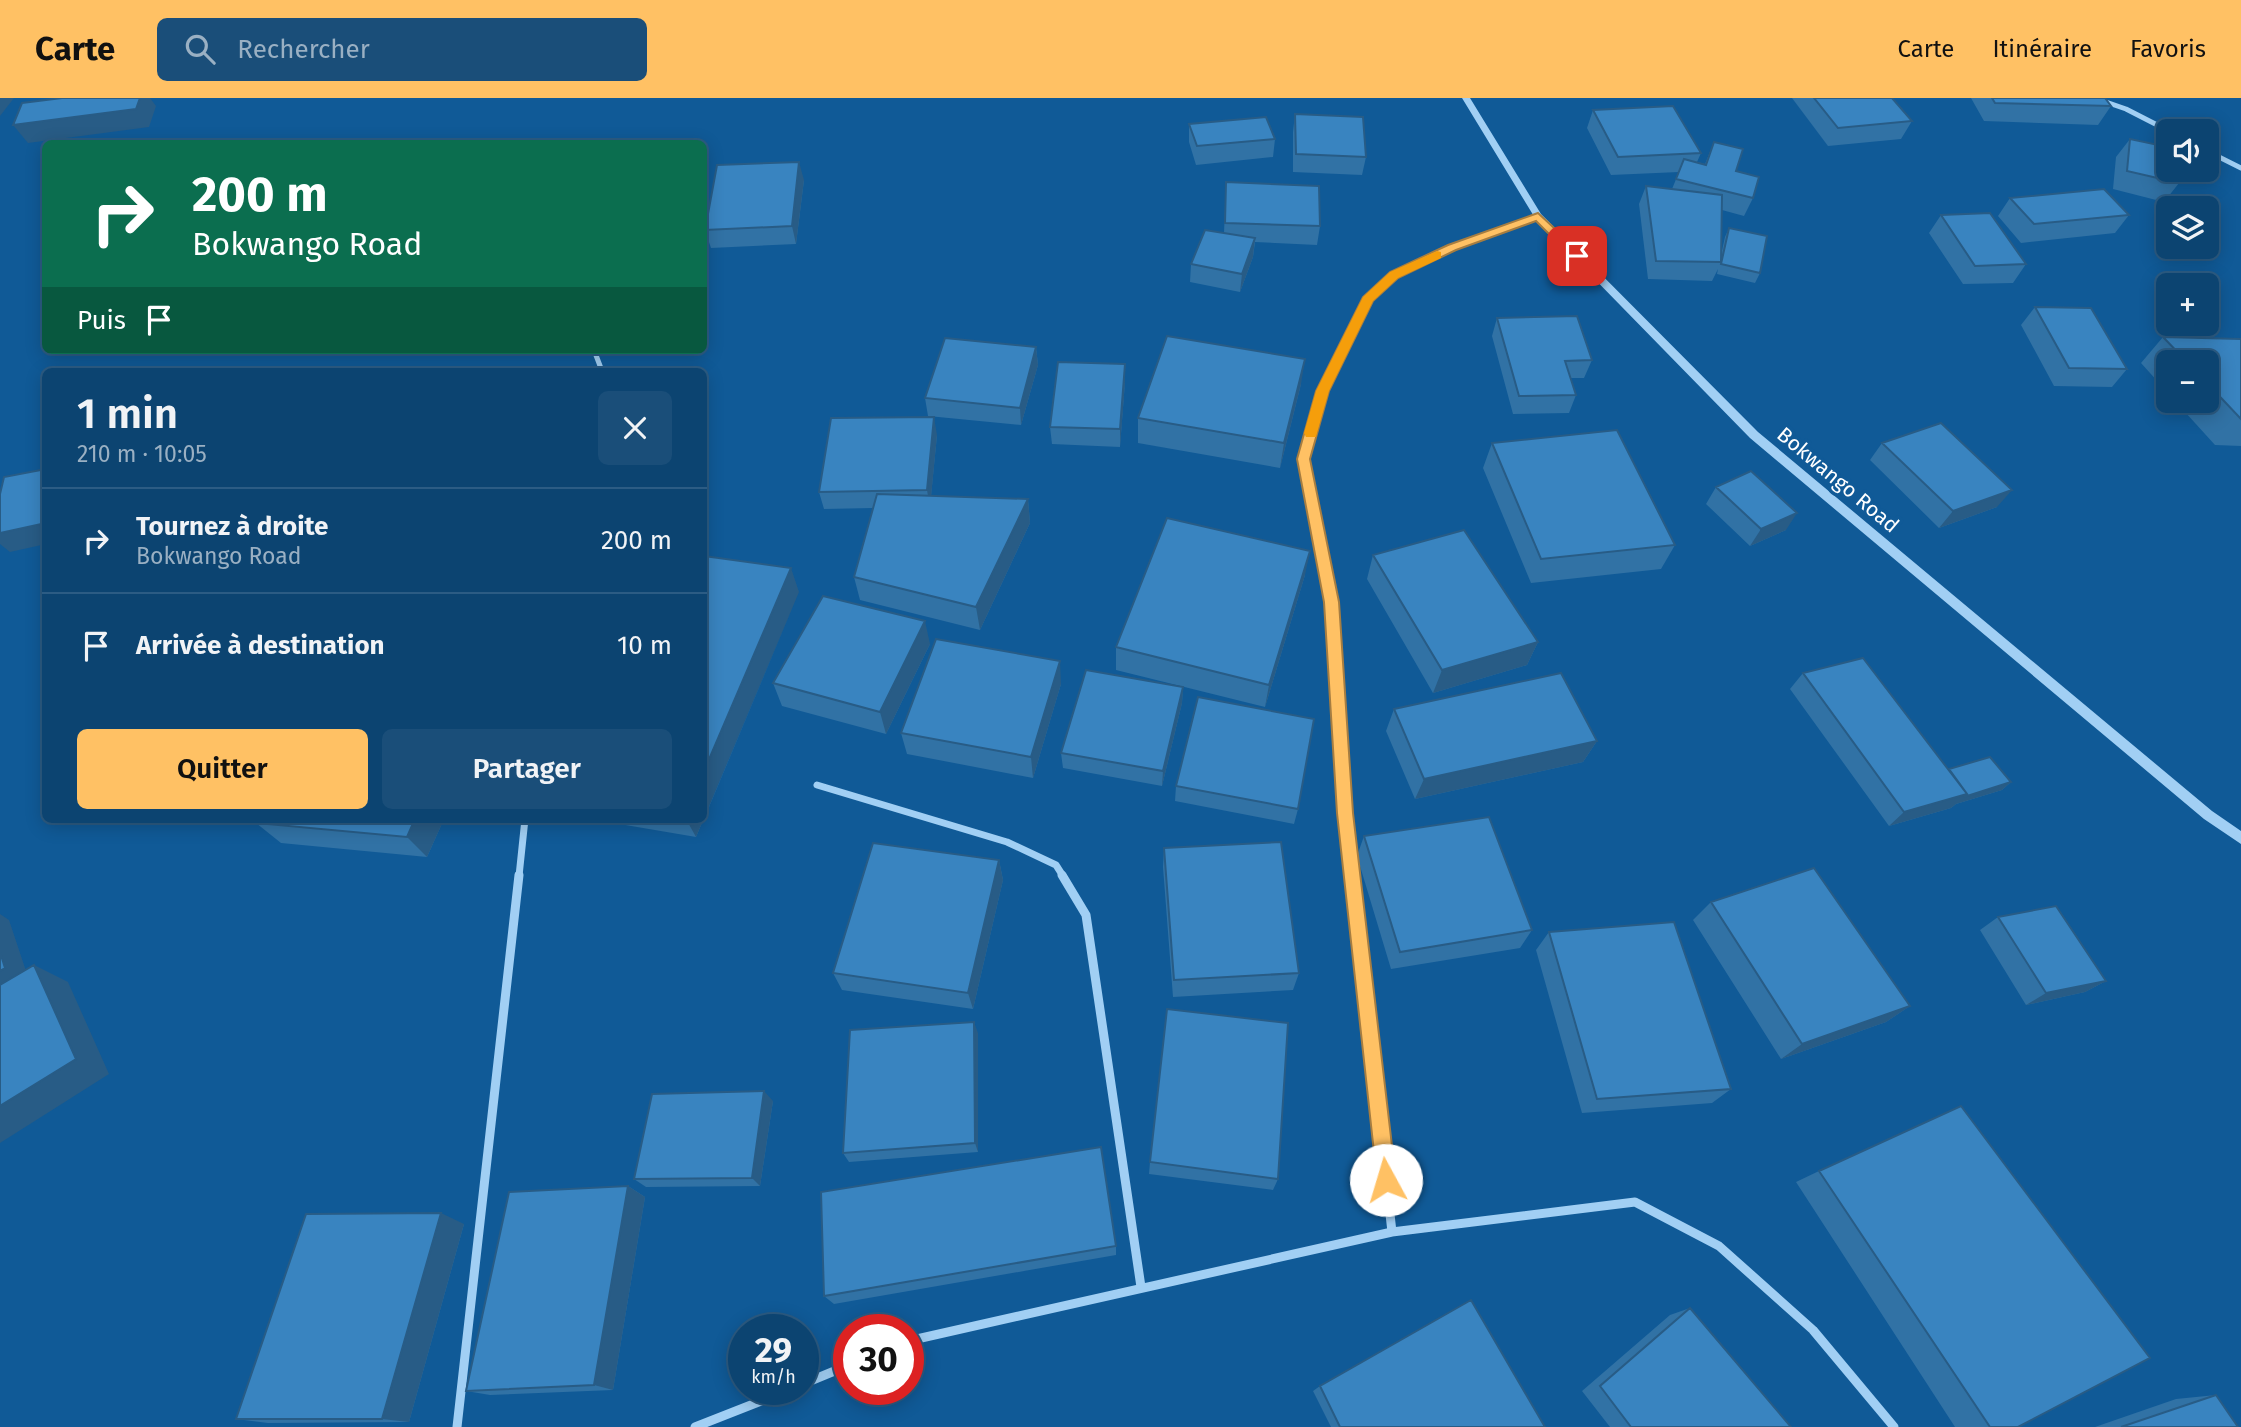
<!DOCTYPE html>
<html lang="fr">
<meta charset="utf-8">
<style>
body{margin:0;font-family:"Fira Sans",sans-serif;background:#1a4e79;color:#f1f3f6;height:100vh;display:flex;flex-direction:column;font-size:26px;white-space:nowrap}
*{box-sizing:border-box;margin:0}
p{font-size:23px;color:#9ab0c3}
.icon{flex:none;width:38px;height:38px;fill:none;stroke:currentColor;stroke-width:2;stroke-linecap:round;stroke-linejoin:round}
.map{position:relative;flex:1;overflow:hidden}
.panel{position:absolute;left:42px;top:270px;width:665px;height:455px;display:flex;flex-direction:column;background:#0c4471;border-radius:10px;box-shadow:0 4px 18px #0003,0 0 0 2px #2c5c84}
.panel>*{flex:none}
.top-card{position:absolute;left:42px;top:42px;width:665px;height:214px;border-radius:10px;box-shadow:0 4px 18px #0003,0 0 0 2px #2c5c84;background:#0b6e4f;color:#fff;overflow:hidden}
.fabs{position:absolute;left:2156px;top:21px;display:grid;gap:14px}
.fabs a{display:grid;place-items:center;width:63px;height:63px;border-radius:10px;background:#0c4471;box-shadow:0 4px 18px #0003,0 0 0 2px #2c5c84;font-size:35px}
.speed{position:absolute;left:728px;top:1216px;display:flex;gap:14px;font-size:35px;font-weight:700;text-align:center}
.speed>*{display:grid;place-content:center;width:91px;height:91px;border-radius:50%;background:#0c4471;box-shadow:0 4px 18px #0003,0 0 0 2px #2c5c84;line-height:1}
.speed small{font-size:18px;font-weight:400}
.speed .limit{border:10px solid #d22;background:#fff;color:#111}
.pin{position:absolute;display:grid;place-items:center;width:60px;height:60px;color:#fff;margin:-30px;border-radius:14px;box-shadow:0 4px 10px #0006}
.me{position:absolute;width:77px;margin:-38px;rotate:354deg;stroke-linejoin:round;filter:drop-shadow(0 0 5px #0008)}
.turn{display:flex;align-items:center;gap:24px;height:147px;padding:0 35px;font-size:32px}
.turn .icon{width:91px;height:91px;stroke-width:2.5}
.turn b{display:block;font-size:49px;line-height:60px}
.then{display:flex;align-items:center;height:66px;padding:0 35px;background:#0003;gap:14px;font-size:26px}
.round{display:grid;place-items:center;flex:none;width:74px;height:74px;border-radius:10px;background:#1a4e79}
.overview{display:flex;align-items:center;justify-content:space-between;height:119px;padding:0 35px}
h1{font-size:42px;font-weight:600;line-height:52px}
.button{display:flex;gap:14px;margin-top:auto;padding:14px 35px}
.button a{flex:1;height:80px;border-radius:10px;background:#ffc164;color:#111;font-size:28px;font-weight:600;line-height:80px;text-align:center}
.button a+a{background:#1a4e79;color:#f1f3f6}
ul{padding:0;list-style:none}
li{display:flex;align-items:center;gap:21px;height:105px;padding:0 35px;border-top:2px solid #2c5c84}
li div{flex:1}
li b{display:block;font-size:26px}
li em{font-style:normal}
header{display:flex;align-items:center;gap:42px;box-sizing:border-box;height:98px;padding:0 35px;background:#ffc164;color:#111}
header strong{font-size:33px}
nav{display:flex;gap:38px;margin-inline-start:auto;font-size:24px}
.search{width:490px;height:63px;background:#1a4e79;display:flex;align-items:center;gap:18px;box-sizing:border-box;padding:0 24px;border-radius:10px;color:#9ab0c3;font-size:26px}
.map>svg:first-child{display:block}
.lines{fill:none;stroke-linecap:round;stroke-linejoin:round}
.minor-far2{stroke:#a1cff4;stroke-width:5}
.minor-far1{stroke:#a1cff4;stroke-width:7}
.minor{stroke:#a1cff4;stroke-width:9}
.tertiary{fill:#a1cff4;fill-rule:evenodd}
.wall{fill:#3172a5}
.shaded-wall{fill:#285c86}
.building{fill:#3984c0;stroke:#285c86;stroke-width:2}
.route{fill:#ffc164;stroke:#a67d41;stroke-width:2}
.slow{fill:#f59e0b}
.labels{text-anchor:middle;stroke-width:7;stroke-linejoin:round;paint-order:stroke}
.street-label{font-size:21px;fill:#fff;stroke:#105a97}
</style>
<header>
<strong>Carte</strong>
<div class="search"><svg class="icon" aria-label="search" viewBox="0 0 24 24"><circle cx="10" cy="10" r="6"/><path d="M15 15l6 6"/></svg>Rechercher</div>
<nav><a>Carte</a><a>Itinéraire</a><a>Favoris</a></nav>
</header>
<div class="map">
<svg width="2241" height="1329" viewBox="0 0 2241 1329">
<rect width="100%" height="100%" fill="#105a97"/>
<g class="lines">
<path class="minor-far2" d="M2094,0L2126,11L2169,33
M2207,53L2241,70
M594,252L602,273
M1309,344L1323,293L1368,201L1394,177L1452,150L1538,118"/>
<path class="minor-far1" d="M1309,342L1304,361L1331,504L1345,715L1352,778
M817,687L1007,744L1056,767L1063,778
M519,778L525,721"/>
<path class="minor" d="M1062,777L1086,817L1141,1189
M1352,777L1392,1134
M908,1243L1392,1134L1635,1104L1719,1148L1813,1232L1894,1329
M803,1286L849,1267
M457,1329L519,777
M695,1329L789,1292"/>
<path class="tertiary" d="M1462,0H1470L1541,116L1758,334L2212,713L2241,733V746L2204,721L1750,340L1535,120Z"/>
</g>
<path class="wall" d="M1792,0H1892L1912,23L1901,41L1828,48Z
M1971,0H2105L2111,8L2098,27L1984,23Z
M1593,12L1701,55L1697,64L1705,66L1714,44L1736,73L1753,100L1744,118L1722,112L1721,157L1725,139L1729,130L1760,175L1755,185L1717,176L1718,171L1712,183L1648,181L1639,106L1646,88L1672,91L1679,74L1611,77L1587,30Z
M1295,16L1366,59L1362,77L1293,74V34Z
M1189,26L1275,41L1273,59L1196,67L1189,44Z
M2130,41L2179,85L2164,104L2113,91L2116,59Z
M804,82L796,146L711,150L705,132Z
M1226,84L1320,128L1317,147L1255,144L1253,159L1240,194L1190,184L1191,166L1224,135Z
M2010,100L2129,117L2115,135L2021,145L1998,118Z
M1941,117L2026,166L2013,185L1963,186L1929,135Z
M2035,209L2127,271L2112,289L2054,288L2021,227Z
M1497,220L1592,262L1584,280H1570L1576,297L1569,315L1513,316L1492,238Z
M2163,239L2241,241V348L2215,347L2175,303H2207V264H2168V295L2141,265Z
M1036,249L1038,267L1021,327L928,318L925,300Z
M1125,284L1120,349L1052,346L1050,329Z
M1301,286L1280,370L1138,345V320Z
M937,337L931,398L1028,401L1030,425L980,532L860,502L854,479L873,410L824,411L819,394Z
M1492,345L1675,447L1661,471L1531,485L1483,370Z
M1882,345L1997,409L1939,430L1870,362Z
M1716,389L1786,432L1750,448L1706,406Z
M1373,457L1538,544L1527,567L1433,595L1367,481Z
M1305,477L1265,609L1116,572V549Z
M799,494L696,739L590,721H704Z
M930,546L886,636L782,608L773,585Z
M1803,575L1949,671L2011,684L2002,692L1956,706L1951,710L1889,728L1790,591Z
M1061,586L1033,680L907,656L901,635Z
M1183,589L1182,605L1162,688L1063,670L1061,655Z
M1394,611L1597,643L1583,664L1415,701L1386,633Z
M1176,688L1298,711L1294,726L1175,703Z
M259,721H444L427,759L281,745L256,725Z
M1364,738L1532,832L1520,850L1391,871L1357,758Z
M1164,750L1299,875L1293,892L1173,899L1163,769Z
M999,762L1003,782L973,911L842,892L833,875Z
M1711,804L1910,908L1886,924L1781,961L1693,822Z
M1998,819L2106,883L2085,894L2026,907L1980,832Z
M1549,834L1731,991L1712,1005L1582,1015L1536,852Z
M978,935V1054L849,1064L843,1055Z
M773,1003L760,1088L646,1089L634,1081Z
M1150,1064L1278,1081L1273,1092L1149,1076Z
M1819,1073L2018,1329H1955L1796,1084Z
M628,1088L645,1099L613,1292L490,1297L466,1293Z
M464,1126L409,1324L268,1325L236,1321Z
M1116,1148V1157L834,1206L824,1198Z
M1690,1210L1791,1329H1610L1582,1293L1670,1217Z
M1320,1288L1545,1329H1331L1313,1293Z
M2216,1297L2238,1329H2095L2176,1301Z"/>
<path class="shaded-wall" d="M0,0H14L0,18Z
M140,0H150L156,8L149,29L28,45L13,27Z
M799,64L804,82L796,146L792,128Z
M1255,140L1253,159L1240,194L1242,176Z
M704,150L707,160L704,169Z
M1036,249L1038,267L1021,327L1020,310Z
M1305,261L1301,286L1280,370L1284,345Z
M1125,266V284L1120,349V331Z
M934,319L937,337L930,410L927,392Z
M2012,392L1997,409L1939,430L1953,413Z
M1028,401L1030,425L980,532L976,509Z
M1797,415L1786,432L1750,448L1761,431Z
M46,425V446L10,454L0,446V435Z
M1310,453L1305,477L1265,609L1269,587Z
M791,470L799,494L696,739L686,721H704V673Z
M925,523L930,546L886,636L880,614Z
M1538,544L1527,567L1433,595L1442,572Z
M1060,563L1061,586L1033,680L1031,659Z
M1183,589L1182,605L1162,688L1163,673Z
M1597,643L1583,664L1415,701L1424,681Z
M2011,684L2002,692L1956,706L1951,710L1889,728L1904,714Z
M415,721H444L427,759L407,739Z
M999,762L1003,782L973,911L968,895Z
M0,816L9,822L29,882L0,898Z
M34,867L68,884L109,976L0,1045V1008Z
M2106,883L2085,894L2026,907L2046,895Z
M1910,908L1886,924L1781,961L1802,946Z
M974,924L978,935V1054L975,1045Z
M764,993L773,1003L760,1088L752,1080Z
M628,1088L645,1099L613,1292L594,1287Z
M441,1115L464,1126L409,1324L382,1321Z"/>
<path class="building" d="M62,0H140L136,11L13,27L22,5Z
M1814,0H1892L1912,23L1838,30Z
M1992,0H2105L2111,8L1995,5Z
M1673,8L1701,55L1618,59L1593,12Z
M1295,16L1363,19L1366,59L1296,56Z
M1266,19L1275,41L1197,48L1189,26Z
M2130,41L2168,49V72H2179V85L2127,73Z
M1714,44L1743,51L1736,73L1759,79L1753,100L1676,81L1684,61L1706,67Z
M799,64L792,128L705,132L717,67Z
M1226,84L1319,88L1320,128L1225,125Z
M1646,88L1722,97L1721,164L1656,163Z
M2104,91L2129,117L2034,126L2010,100Z
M1990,115L2026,166L1975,168L1941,117Z
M1729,130L1767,138L1760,175L1721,166Z
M1205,132L1255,140L1242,176L1191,166Z
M2035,209L2091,210L2127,271L2069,270Z
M1577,218L1592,262L1565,263L1576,297L1519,298L1497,220Z
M1167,238L1305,261L1284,345L1138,320Z
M2163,239L2241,241V321L2207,285V264H2187Z
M945,240L1036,249L1020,310L925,300Z
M1058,264L1125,266L1120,331L1050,329Z
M934,319L927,392L819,394L831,320Z
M1941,325L2012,392L1953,413L1882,345Z
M1617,332L1675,447L1541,461L1492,345Z
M46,371V425L0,435V396L4,379Z
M1751,373L1797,415L1761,431L1716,389Z
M877,396L1028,401L976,509L854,479Z
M1167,420L1310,453L1269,587L1116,549Z
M1464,432L1538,544L1442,572L1373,457Z
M704,458L791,470L704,673Z
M823,498L925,523L880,614L773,585Z
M936,541L1060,563L1031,659L901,635Z
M1863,560L1967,696L1904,714L1803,575Z
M1086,572L1183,589L1163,673L1061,655Z
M1561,575L1597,643L1424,681L1394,611Z
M1198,599L1314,621L1298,711L1176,688Z
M1990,659L2011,684L1964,699L1967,696L1949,671Z
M1489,719L1532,832L1400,854L1364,738Z
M259,721H415L407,739L256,725Z
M1281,744L1299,875L1174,882L1164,750Z
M873,745L999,762L968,895L833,875Z
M1814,770L1910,908L1802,946L1711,804Z
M2056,808L2106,883L2046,895L1998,819Z
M1674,824L1731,991L1597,1001L1549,834Z
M0,854L5,870L0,873Z
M34,867L76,961L0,1008V887Z
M1167,911L1288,925L1278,1081L1150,1064Z
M974,924L975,1045L843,1055L850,932Z
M764,993L752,1080L634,1081L652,996Z
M1961,1008L2150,1260L2018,1329H1990L1819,1073Z
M1101,1049L1116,1148L824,1198L821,1094Z
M628,1088L594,1287L466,1293L509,1094Z
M441,1115L382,1321H236L306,1116Z
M1471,1202L1545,1329H1340L1320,1288Z
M1690,1210L1791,1329H1631L1600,1288Z
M2216,1297L2238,1329H2121Z"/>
<path class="route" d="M1538,115L1581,155V160H1573L1536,123L1456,152L1398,180L1373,203L1329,293L1310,361L1339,504L1353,715L1396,1082L1393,1089L1386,1092L1380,1089L1377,1082L1337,715L1324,504L1297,361L1316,293L1363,199L1390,174L1448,147Z"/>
<path class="slow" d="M1437,153L1441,154V160L1398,180L1373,203L1329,293L1317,335L1316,339H1306L1304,335L1316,293L1363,199L1390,174Z"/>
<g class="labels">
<g class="street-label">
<text transform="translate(1838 382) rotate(40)" y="7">Bokwango Road</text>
</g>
</g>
</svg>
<div class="fabs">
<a><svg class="icon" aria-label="sound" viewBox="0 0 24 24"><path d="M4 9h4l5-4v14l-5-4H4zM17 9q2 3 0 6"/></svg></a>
<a><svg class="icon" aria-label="layers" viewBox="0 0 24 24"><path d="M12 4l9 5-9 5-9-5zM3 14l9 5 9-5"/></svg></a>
<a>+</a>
<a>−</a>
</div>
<div class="speed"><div>29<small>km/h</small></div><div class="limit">30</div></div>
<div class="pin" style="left:1577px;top:158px;background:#d93025"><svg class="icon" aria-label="arrive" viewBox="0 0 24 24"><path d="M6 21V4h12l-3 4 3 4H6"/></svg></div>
<svg class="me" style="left:1386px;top:1082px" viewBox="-20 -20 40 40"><circle r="19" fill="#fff"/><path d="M0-13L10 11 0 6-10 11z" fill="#ffc164"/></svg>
<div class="top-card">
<div class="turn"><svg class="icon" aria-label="right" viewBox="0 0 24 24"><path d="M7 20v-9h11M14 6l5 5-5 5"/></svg><div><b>200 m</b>Bokwango Road</div></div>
<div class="then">Puis<svg class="icon" aria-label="arrive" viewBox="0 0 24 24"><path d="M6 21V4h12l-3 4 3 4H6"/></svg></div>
</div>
<section class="panel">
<div class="overview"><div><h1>1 min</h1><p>210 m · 10:05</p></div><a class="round"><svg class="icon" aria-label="close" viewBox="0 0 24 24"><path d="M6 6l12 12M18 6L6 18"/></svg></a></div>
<ul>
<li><svg class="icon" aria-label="right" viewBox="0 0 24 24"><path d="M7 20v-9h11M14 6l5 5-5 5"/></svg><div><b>Tournez à droite</b><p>Bokwango Road</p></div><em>200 m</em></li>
<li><svg class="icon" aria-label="arrive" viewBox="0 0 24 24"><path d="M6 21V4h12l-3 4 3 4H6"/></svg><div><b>Arrivée à destination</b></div><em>10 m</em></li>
</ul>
<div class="button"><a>Quitter</a><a>Partager</a></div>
</section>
</div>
